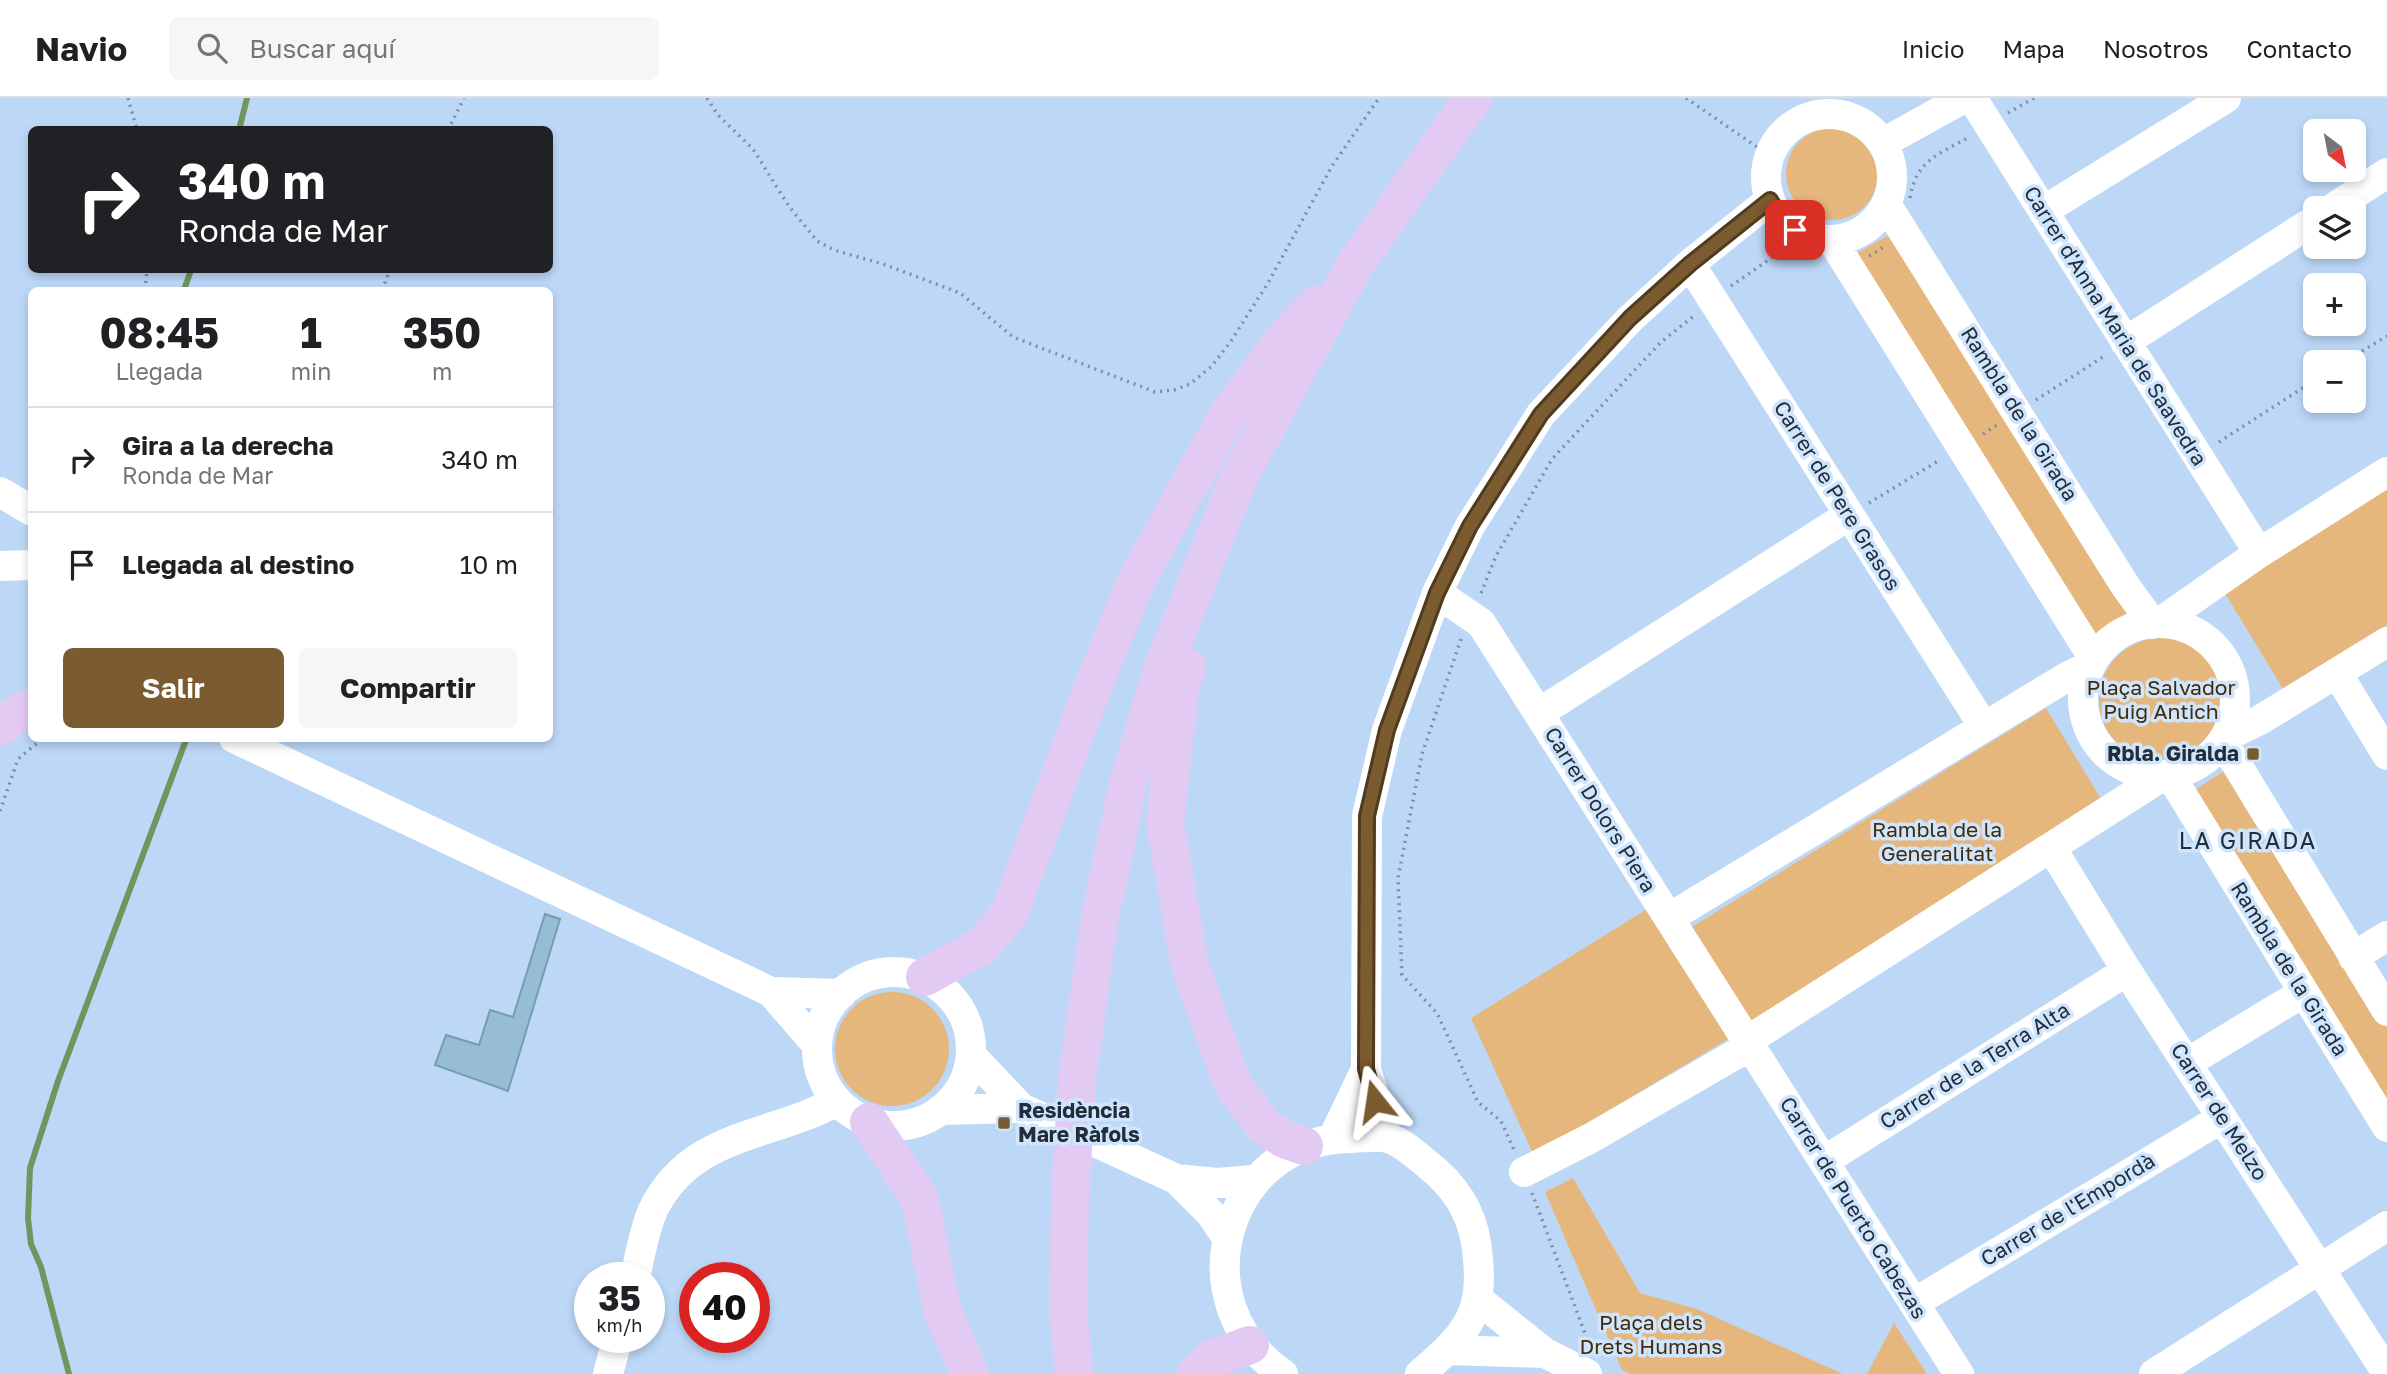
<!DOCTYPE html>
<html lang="es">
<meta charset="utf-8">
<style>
body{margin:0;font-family:"Golos Text",sans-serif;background:#f6f6f6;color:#202124;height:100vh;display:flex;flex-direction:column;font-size:26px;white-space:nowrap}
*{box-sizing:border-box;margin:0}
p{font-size:23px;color:#757577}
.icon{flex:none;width:38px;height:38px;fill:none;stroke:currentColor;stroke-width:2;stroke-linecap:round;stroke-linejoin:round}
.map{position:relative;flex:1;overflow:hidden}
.sheet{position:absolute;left:28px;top:189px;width:525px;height:455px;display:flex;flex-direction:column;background:#fff;border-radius:10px;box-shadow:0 4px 10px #0003}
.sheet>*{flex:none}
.top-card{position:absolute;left:28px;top:28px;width:525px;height:147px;border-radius:10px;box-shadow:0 4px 10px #0003;background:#202124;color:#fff;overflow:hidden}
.needle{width:46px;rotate:148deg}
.tools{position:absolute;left:2303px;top:21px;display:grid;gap:14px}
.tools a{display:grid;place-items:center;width:63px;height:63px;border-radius:10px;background:#fff;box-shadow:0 4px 10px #0003;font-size:35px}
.speed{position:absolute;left:574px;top:1164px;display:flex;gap:14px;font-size:35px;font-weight:700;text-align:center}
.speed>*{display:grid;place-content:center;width:91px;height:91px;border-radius:50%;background:#fff;box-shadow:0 4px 10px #0003;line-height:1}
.speed small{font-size:18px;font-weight:400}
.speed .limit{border:10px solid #d22;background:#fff;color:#111}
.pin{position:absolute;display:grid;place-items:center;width:60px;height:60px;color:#fff;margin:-30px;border-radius:14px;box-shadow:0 4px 10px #0006}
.me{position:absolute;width:77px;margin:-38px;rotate:345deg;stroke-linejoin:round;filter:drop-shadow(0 0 5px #0008)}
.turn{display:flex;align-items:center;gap:24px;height:147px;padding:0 35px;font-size:32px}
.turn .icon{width:91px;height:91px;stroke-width:2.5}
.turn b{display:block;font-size:49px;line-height:60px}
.eta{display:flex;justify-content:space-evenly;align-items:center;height:119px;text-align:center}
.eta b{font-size:42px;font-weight:700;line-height:49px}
.action{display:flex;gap:14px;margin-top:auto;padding:14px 35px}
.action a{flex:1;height:80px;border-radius:10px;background:#7b5b30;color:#fff;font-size:28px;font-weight:700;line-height:80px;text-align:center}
.action a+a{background:#f6f6f6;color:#202124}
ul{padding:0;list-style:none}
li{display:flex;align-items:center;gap:21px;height:105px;padding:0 35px;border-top:2px solid #e0e0e0}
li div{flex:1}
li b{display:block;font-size:26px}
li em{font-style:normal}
header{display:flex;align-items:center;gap:42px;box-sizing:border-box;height:98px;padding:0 35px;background:#fff;border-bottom:2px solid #e0e0e0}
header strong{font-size:33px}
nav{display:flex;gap:38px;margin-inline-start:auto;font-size:24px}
.search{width:490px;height:63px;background:#f6f6f6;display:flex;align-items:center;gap:18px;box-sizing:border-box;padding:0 24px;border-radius:10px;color:#757577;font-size:26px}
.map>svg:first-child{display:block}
.green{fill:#e5b77d}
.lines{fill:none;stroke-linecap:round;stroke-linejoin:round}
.stream{stroke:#71955f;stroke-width:6}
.building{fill:#97bdd3;stroke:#779cb1;stroke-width:2}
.path{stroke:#7c8fa6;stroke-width:3.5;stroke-dasharray:2 5;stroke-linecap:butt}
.minor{stroke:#fff;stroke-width:30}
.highway{stroke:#e3caf3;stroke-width:38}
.route-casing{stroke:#503b1f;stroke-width:18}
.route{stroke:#7b5b30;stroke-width:12}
.poi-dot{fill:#7b5b30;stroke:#cfe4fd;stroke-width:2.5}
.labels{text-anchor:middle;stroke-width:7;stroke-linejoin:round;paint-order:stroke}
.street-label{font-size:21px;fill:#232d38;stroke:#cfe4fd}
.park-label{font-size:21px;fill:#432b07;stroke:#cfe4fd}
.poi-label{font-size:21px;font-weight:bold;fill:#232d38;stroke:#cfe4fd;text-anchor:end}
.neighbourhood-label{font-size:23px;letter-spacing:2px;fill:#232d38;stroke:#cfe4fd}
</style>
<header>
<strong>Navio</strong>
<div class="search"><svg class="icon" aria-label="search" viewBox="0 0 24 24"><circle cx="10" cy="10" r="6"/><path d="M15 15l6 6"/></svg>Buscar aquí</div>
<nav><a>Inicio</a><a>Mapa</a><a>Nosotros</a><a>Contacto</a></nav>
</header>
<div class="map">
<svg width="2387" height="1276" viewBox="0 0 2387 1276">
<rect width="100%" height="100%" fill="#bdd8f7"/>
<path class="green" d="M1786 76a46 46 0 1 1 92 0a46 46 0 1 1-92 0Z
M1896,133L2134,511L2093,538L1857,155Z
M2387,391V527L2283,591L2223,492Z
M2099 602a62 62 0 1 1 124 0a62 62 0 1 1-124 0Z
M2046,610L2104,706L1748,927L1687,832Z
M2232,668L2387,924V1015L2190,695Z
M1652,808L1736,936L1534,1058L1471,920Z
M835 951a57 57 0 1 1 114 0a57 57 0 1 1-114 0Z
M1573,1080L1640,1195L1697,1211L1843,1276H1631L1622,1272L1545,1094Z
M1894,1225L1927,1276H1867Z"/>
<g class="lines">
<path class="stream" d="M239,32L247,0
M184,192L191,172
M69,1276L41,1169L31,1146L28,1120L30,1070L58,983L186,642"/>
</g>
<path class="building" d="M545,816L560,821L508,993L435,967L446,937L479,947L490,912L513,919Z"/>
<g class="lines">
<path class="path" d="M128,0L137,32
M707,0L718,17L753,51L788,107L817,143L834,152L886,167L960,195L1013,239L1155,294L1174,292L1190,286L1212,268L1231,243L1268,185L1332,68L1379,0
M1686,0L1770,58
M2008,15L2034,0
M448,32L464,0
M1910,100C1916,62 1938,57 1969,39
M1869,158L1884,149
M1731,188L1787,149L1812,156
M145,192L147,172
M382,192L390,172
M2344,264L2387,238
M2036,302L2106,257
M1983,336L1997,327
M2219,344L2315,282
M1869,405L1940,362
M1481,495L1496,458L1552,361L1661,244L1695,217
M1461,541L1422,656L1398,780L1402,877L1437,915L1478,1004L1501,1023L1514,1052
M0,713L18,661L43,640
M1532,1095L1591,1251"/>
<path class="minor" d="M1972,0L2259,455
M1766 79a63 63 0 1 1 126 0a63 63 0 1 1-126 0Z
M1883,45L1964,0
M1886,106L2126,489L2153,526
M2333,110L2387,75
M2043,113L2226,0
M1832,142L2094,561
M1690,166L1984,629
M2125,244L2315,122
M0,394L32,413
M0,468L32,467
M1437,495L1481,525L1959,1276
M2159,525L2259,455L2387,374
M2083 601a76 76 0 1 1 152 0a76 76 0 1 1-152 0Z
M2337,575L2387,657
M1539,615L1849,417
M2225,639L2260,622L2387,544
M234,640L771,894L817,947
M2223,644L2387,913
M2170,677L2387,1029
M2052,751L2127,873L2387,1275
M1669,820L2065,580L2091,567
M2353,859L2387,838
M817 951a77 77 0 1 1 154 0a77 77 0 1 1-154 0Z
M771,894L841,896
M1747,943L2164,677
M971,957L1021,1010L1176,1081L1211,1116L1227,1140
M2187,965L2304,894
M940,1012L1021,1010
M1387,1039L1366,971L1367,718L1387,632L1437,495L1470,428L1541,316L1630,221L1690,166L1770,102
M1333,1040L1366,971
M1824,1063L2127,873
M1524,1074L1591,1040L1750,948
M1176,1081L1217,1085L1254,1082
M635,1180C640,1158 644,1132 653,1112C691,1034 770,1040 837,1003
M1479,1202L1545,1255L1587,1276
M1914,1205L2222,1020
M1448,1252L1545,1255
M608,1276L618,1239
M1283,1276C1178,1205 1224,1042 1350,1040C1361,1040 1377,1037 1388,1040C1402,1044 1416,1057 1427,1066C1453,1086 1471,1112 1476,1145C1486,1212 1471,1233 1420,1276
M2154,1276L2387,1128"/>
<path class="highway" d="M1187,569L1180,590L1165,723L1190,868L1233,987L1264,1028L1284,1041L1304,1048
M0,629L22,612
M925,879L981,848L1009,816L1090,596L1135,485L1227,318L1287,237L1316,207
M869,1024L920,1101L942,1212L970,1276
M1074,1276L1068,1211L1070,1100L1077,982L1099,825L1128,685L1162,572L1239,379L1356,165L1473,0
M1196,1276L1213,1260L1250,1247"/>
</g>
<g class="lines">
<g class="route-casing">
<path id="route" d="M1375,1003L1366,971L1367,718L1387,632L1437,495L1470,428L1541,316L1630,220L1690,166L1770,102L1780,119L1795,132"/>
</g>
<use href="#route" class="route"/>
</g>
<g class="poi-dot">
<rect x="2246" y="649" width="14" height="14" rx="3.5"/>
<rect x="997" y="1018" width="14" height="14" rx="3.5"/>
</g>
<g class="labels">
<g class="street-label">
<text transform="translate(2115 228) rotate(58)" y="7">Carrer d'Anna Maria de Saavedra</text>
<text transform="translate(2019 316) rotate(58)" y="7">Rambla de la Girada</text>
<text transform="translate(1837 398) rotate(58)" y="7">Carrer de Pere Grasos</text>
<text transform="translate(1600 712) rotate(58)" y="7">Carrer Dolors Piera</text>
<text transform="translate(2289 871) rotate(58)" y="7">Rambla de la Girada</text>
<text transform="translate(1975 968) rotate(-32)" y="7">Carrer de la Terra Alta</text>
<text transform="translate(2219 1014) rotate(57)" y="7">Carrer de Melzo</text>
<text transform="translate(1853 1110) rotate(58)" y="7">Carrer de Puerto Cabezas</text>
<text transform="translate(2068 1112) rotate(-31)" y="7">Carrer de l'Empordà</text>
</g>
<g class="park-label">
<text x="2161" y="597">Plaça Salvador<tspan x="2161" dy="24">Puig Antich</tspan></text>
<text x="1937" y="739">Rambla de la<tspan x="1937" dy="24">Generalitat</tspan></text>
<text x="1651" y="1232">Plaça dels<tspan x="1651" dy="24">Drets Humans</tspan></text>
</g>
<g class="poi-label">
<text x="2239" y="663">Rbla. Giralda</text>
<text x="1018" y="1020" text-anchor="start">Residència<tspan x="1018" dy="24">Mare Ràfols</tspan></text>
</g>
<g class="neighbourhood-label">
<text x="2248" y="751">LA GIRADA</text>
</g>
</g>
</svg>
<div class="tools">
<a><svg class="needle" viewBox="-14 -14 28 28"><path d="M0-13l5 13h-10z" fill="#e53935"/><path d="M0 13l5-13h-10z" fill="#757577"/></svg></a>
<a><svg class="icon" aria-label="layers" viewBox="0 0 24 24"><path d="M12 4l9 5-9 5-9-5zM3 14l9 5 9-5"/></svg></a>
<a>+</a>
<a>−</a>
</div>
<div class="speed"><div>35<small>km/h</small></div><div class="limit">40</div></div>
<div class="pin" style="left:1795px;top:132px;background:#d93025"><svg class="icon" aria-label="arrive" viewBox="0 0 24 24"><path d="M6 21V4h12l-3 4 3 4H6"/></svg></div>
<svg class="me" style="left:1375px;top:1003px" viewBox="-20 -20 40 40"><path d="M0-17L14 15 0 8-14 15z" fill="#7b5b30" stroke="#fff" stroke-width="4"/></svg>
<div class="top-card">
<div class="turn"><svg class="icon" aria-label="right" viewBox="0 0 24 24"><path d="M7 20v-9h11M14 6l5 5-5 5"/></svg><div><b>340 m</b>Ronda de Mar</div></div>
</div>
<section class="sheet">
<div class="eta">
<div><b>08:45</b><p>Llegada</p></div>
<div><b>1</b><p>min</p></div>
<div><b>350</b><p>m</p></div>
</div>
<ul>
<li><svg class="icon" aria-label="right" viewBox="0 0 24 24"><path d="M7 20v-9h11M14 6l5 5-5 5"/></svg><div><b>Gira a la derecha</b><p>Ronda de Mar</p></div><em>340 m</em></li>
<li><svg class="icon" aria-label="arrive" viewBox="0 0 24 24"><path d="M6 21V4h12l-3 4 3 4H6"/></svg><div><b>Llegada al destino</b></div><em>10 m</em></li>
</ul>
<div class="action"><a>Salir</a><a>Compartir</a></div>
</section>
</div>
